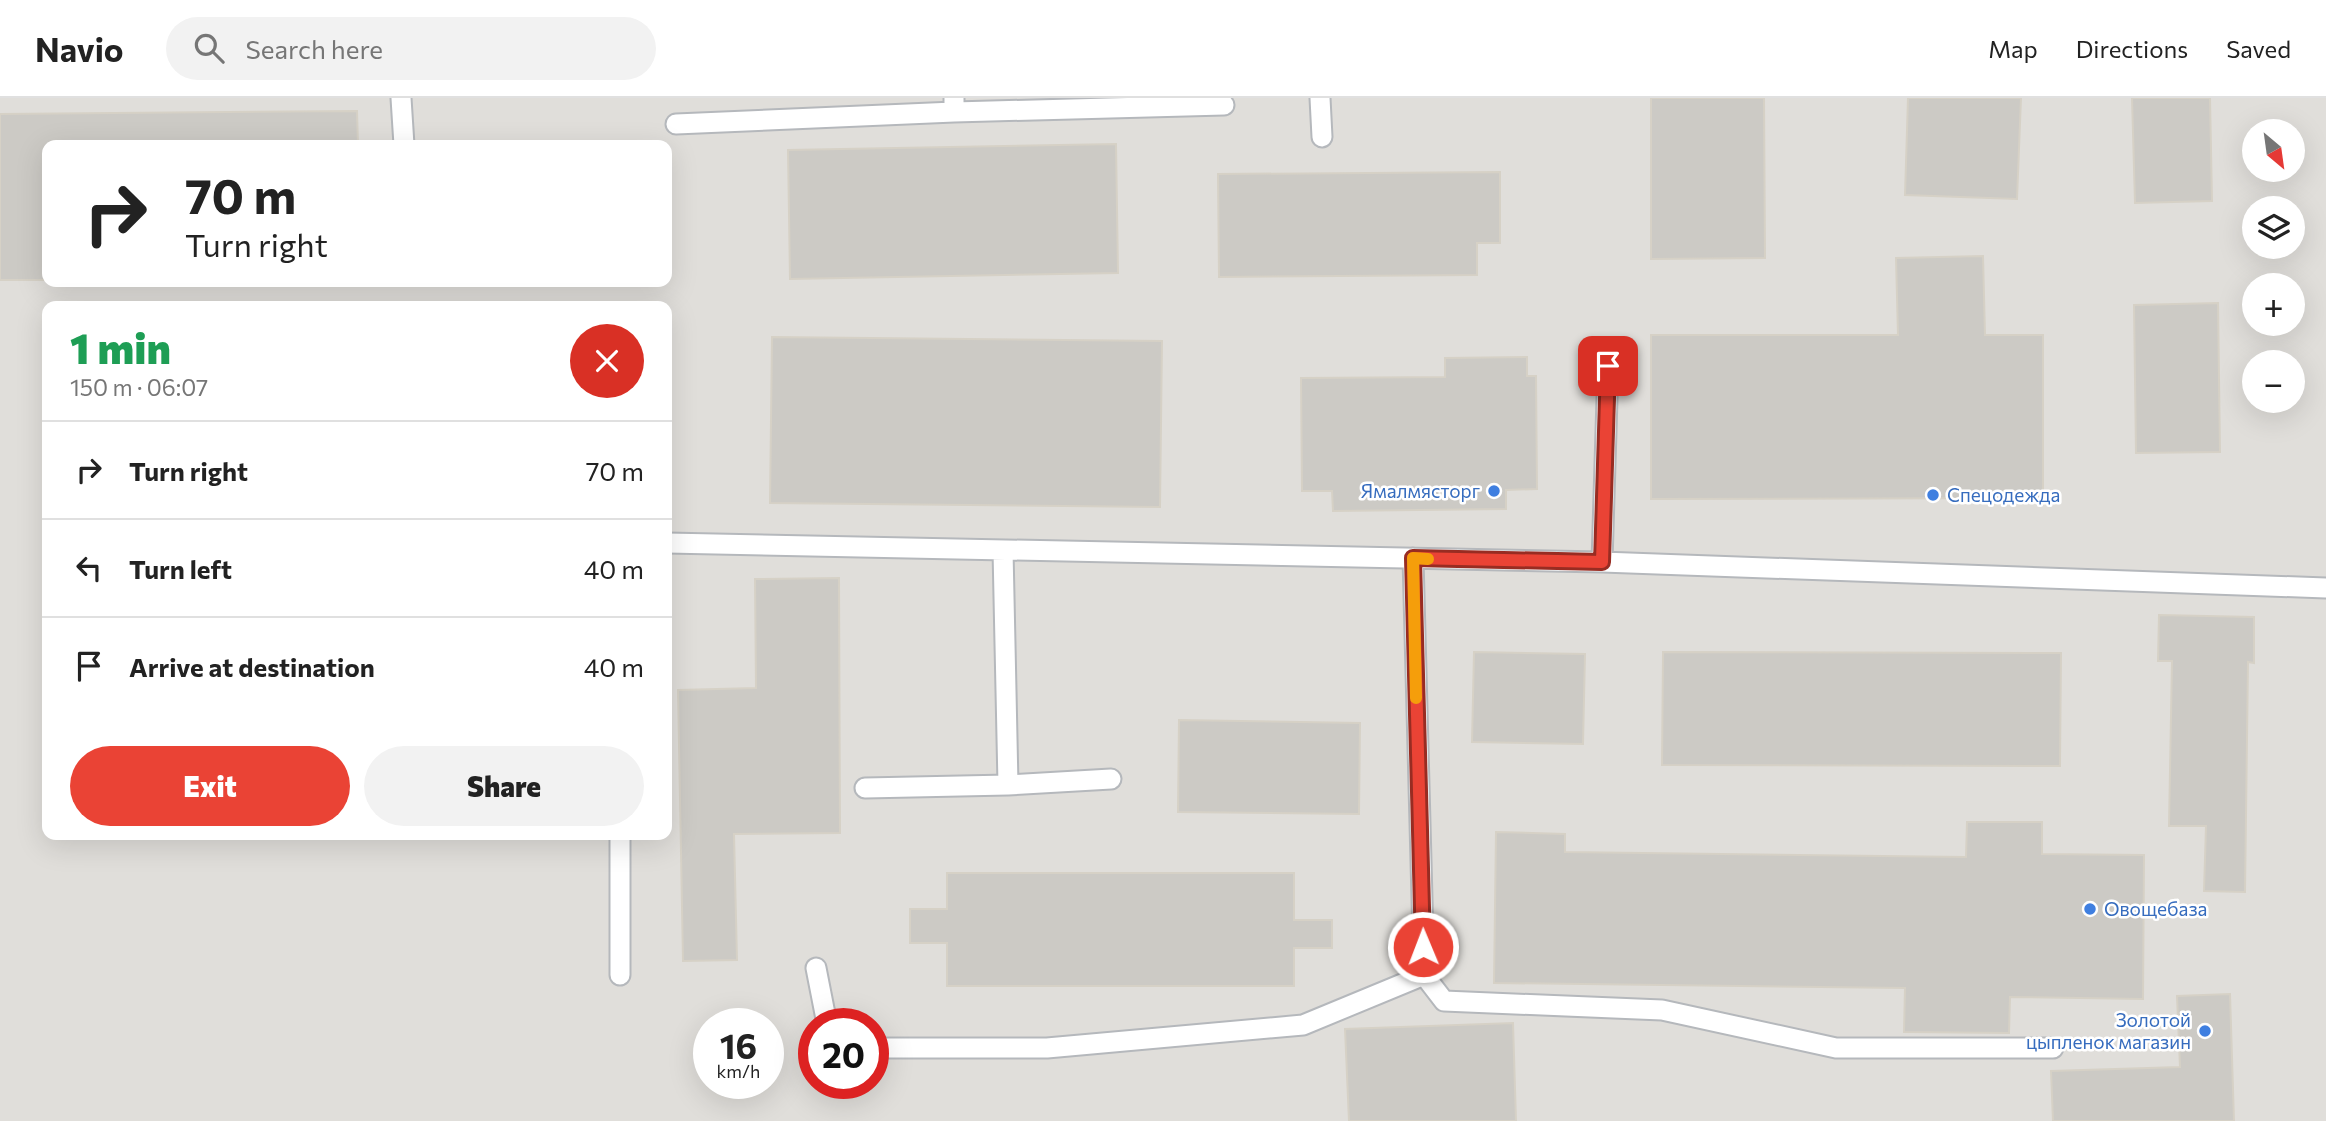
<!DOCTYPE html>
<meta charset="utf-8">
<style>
body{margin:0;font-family:Commissioner,sans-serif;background:#f2f2f2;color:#222;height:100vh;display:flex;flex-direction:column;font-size:26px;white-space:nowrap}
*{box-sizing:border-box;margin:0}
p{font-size:23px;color:#767676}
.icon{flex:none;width:38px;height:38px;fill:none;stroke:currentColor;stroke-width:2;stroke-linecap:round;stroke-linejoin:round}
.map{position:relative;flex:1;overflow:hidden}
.side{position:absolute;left:42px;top:203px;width:630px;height:539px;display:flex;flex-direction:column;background:#fff;border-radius:14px;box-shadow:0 7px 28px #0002}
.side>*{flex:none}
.guide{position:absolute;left:42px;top:42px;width:630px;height:147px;border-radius:14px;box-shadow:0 7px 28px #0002;background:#fff;color:#222;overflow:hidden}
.needle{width:46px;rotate:151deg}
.controls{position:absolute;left:2242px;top:21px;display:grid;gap:14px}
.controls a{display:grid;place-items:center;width:63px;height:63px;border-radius:50%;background:#fff;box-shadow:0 7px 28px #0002;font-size:35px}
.speed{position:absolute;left:693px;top:910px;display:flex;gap:14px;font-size:35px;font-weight:700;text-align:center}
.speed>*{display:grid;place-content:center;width:91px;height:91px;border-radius:50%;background:#fff;box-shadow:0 7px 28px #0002;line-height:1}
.speed small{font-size:18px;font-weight:400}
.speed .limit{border:10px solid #d22;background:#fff;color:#111}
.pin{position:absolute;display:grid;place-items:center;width:60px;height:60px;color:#fff;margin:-30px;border-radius:14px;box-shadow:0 4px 10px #0006}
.me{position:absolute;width:77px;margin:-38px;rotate:359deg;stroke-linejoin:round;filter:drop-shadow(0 0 5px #0008)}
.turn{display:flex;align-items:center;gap:24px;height:147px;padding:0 28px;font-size:32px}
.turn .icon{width:91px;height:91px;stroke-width:2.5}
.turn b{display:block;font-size:49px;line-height:60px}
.round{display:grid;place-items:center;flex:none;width:74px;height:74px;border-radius:37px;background:#f2f2f2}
.overview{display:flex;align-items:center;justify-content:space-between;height:119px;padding:0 28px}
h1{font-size:42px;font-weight:800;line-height:52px;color:#1e9e55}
.action{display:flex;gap:14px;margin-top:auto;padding:14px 28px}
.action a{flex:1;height:80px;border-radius:42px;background:#ea4335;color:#fff;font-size:28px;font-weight:800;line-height:80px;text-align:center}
.action a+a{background:#f2f2f2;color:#222}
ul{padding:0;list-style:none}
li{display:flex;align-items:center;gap:21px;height:98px;padding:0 28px;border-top:2px solid #e0e0e0}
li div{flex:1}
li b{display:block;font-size:26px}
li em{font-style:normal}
header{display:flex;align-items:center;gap:42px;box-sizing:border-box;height:98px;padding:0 35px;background:#fff;border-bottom:2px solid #e0e0e0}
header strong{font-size:33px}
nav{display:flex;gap:38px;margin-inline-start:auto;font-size:24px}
.search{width:490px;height:63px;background:#f2f2f2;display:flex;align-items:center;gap:18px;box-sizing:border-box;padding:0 24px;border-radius:38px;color:#767676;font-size:26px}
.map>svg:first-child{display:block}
.industrial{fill:#e0deda;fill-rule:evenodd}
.building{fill:#cccac5;stroke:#d6d1c6;stroke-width:2}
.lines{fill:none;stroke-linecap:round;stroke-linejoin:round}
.service-casing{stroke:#b5b8bc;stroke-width:23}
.service{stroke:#fff;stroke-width:19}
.route-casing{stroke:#982c22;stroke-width:18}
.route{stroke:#ea4335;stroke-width:12}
.slow{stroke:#f59e0b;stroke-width:12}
.shop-dot{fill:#3f7fe0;stroke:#fff;stroke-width:2.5}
.labels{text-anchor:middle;stroke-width:5;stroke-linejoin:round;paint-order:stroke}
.shop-label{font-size:19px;fill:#366cbe;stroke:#fff;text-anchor:end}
</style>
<header>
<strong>Navio</strong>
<div class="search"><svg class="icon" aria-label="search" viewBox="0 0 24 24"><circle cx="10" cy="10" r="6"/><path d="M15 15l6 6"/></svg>Search here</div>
<nav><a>Map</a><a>Directions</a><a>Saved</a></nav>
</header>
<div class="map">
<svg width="2326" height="1023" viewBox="0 0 2326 1023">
<rect width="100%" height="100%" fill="#f1efe8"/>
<path class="industrial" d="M0,0H2326V1023H0ZM2254,33H2292V72H2254ZM47,47H667V184H47ZM2254,110H2292V149H2254ZM2254,187H2292V226H2254ZM47,208H667V737H47ZM2254,264H2292V303H2254ZM709,926H768V985H709ZM814,926H873V985H814Z"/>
<path class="building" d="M1651,0H1764L1765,160L1651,161Z
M1908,0H2021L2017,101L1905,97Z
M2132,0H2210L2212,103L2135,105Z
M357,13L358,47H47V182H0V16Z
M1116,46L1118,175L790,181L788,52Z
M1500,74V145H1477V177L1219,179L1218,76Z
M1983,158L1985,237H2043V400L1651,401V237H1898L1896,160Z
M2218,205L2220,354L2136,355L2134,207Z
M772,239L1162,243L1160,409L770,405Z
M1527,259V278H1536L1537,391L1506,392V411L1333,413L1332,393H1302L1301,280L1445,279V260Z
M839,480L840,735L734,736L737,862L683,863L678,592L756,590L755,481Z
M2159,517L2254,519V565L2248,564L2245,794L2204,793L2206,728H2169L2172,563H2158Z
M1474,554L1585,556L1583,646L1472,644Z
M1663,554L2061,555L2060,668L1662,667Z
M1179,622L1360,625L1359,716L1178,714Z
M1967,724H2042V756L2144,757L2143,901L2010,899L2009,935L1904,934L1905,890L1494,885L1496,734L1565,736V754L1966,759Z
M947,775H1294V822H1332V850H1294V888H947V845H910V811H947Z
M2230,896L2234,1023H2053L2051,973L2180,969L2177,898Z
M1513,925L1516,1023H1349L1345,931Z"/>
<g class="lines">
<g class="service-casing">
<path id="service" d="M401,0L404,47
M1320,0L1322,39
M954,14L1224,7
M676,26L954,14V0
M667,445L1602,464L2326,490
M1602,464L1608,268
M1008,687L1111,681
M865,690L1008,687L1003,452
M816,870L827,926
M620,877V737
M1424,877L1444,903L1662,912L1836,950H2053
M873,950H1047L1303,927L1424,877L1413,460"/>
</g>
<use href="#service" class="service"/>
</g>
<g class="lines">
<g class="route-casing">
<path id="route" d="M1423,849L1413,460L1602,464L1608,268"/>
</g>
<use href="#route" class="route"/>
<path class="slow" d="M1416,600L1413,460L1428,461"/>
</g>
<g class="shop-dot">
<circle cx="1494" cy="393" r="7"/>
<circle cx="1933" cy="397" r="7"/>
<circle cx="2090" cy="811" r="7"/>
<circle cx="2205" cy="933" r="7"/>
</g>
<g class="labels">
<g class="shop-label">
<text x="1480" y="400">Ямалмясторг</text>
<text x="1947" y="404" text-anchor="start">Спецодежда</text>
<text x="2104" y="818" text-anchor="start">Овощебаза</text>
<text x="2191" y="929">Золотой<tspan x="2191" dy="22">цыпленок магазин</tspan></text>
</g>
</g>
</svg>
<div class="controls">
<a><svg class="needle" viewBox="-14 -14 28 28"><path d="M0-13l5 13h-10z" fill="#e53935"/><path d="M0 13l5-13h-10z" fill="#767676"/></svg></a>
<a><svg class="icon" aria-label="layers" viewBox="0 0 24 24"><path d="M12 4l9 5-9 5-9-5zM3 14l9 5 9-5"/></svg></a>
<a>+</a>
<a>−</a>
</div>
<div class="speed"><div>16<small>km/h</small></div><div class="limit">20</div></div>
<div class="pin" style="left:1608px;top:268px;background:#d93025"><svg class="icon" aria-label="arrive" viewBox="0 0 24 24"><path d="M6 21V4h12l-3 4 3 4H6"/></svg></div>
<svg class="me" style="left:1423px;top:849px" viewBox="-20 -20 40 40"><circle r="17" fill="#ea4335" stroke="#fff" stroke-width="3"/><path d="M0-11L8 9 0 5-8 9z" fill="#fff"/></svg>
<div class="guide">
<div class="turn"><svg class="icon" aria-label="right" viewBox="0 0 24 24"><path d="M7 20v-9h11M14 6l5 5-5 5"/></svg><div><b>70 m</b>Turn right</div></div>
</div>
<section class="side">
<div class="overview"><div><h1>1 min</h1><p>150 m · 06:07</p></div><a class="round" style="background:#d93025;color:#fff"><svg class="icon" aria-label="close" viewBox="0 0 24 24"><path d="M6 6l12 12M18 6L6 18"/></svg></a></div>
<ul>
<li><svg class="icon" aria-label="right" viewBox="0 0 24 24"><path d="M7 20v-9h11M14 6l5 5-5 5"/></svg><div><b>Turn right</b></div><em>70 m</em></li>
<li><svg class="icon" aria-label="left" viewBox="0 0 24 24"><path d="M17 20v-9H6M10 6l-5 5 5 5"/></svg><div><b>Turn left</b></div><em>40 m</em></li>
<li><svg class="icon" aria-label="arrive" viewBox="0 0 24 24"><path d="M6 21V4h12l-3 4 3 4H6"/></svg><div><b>Arrive at destination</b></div><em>40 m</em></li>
</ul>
<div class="action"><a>Exit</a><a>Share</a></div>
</section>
</div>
